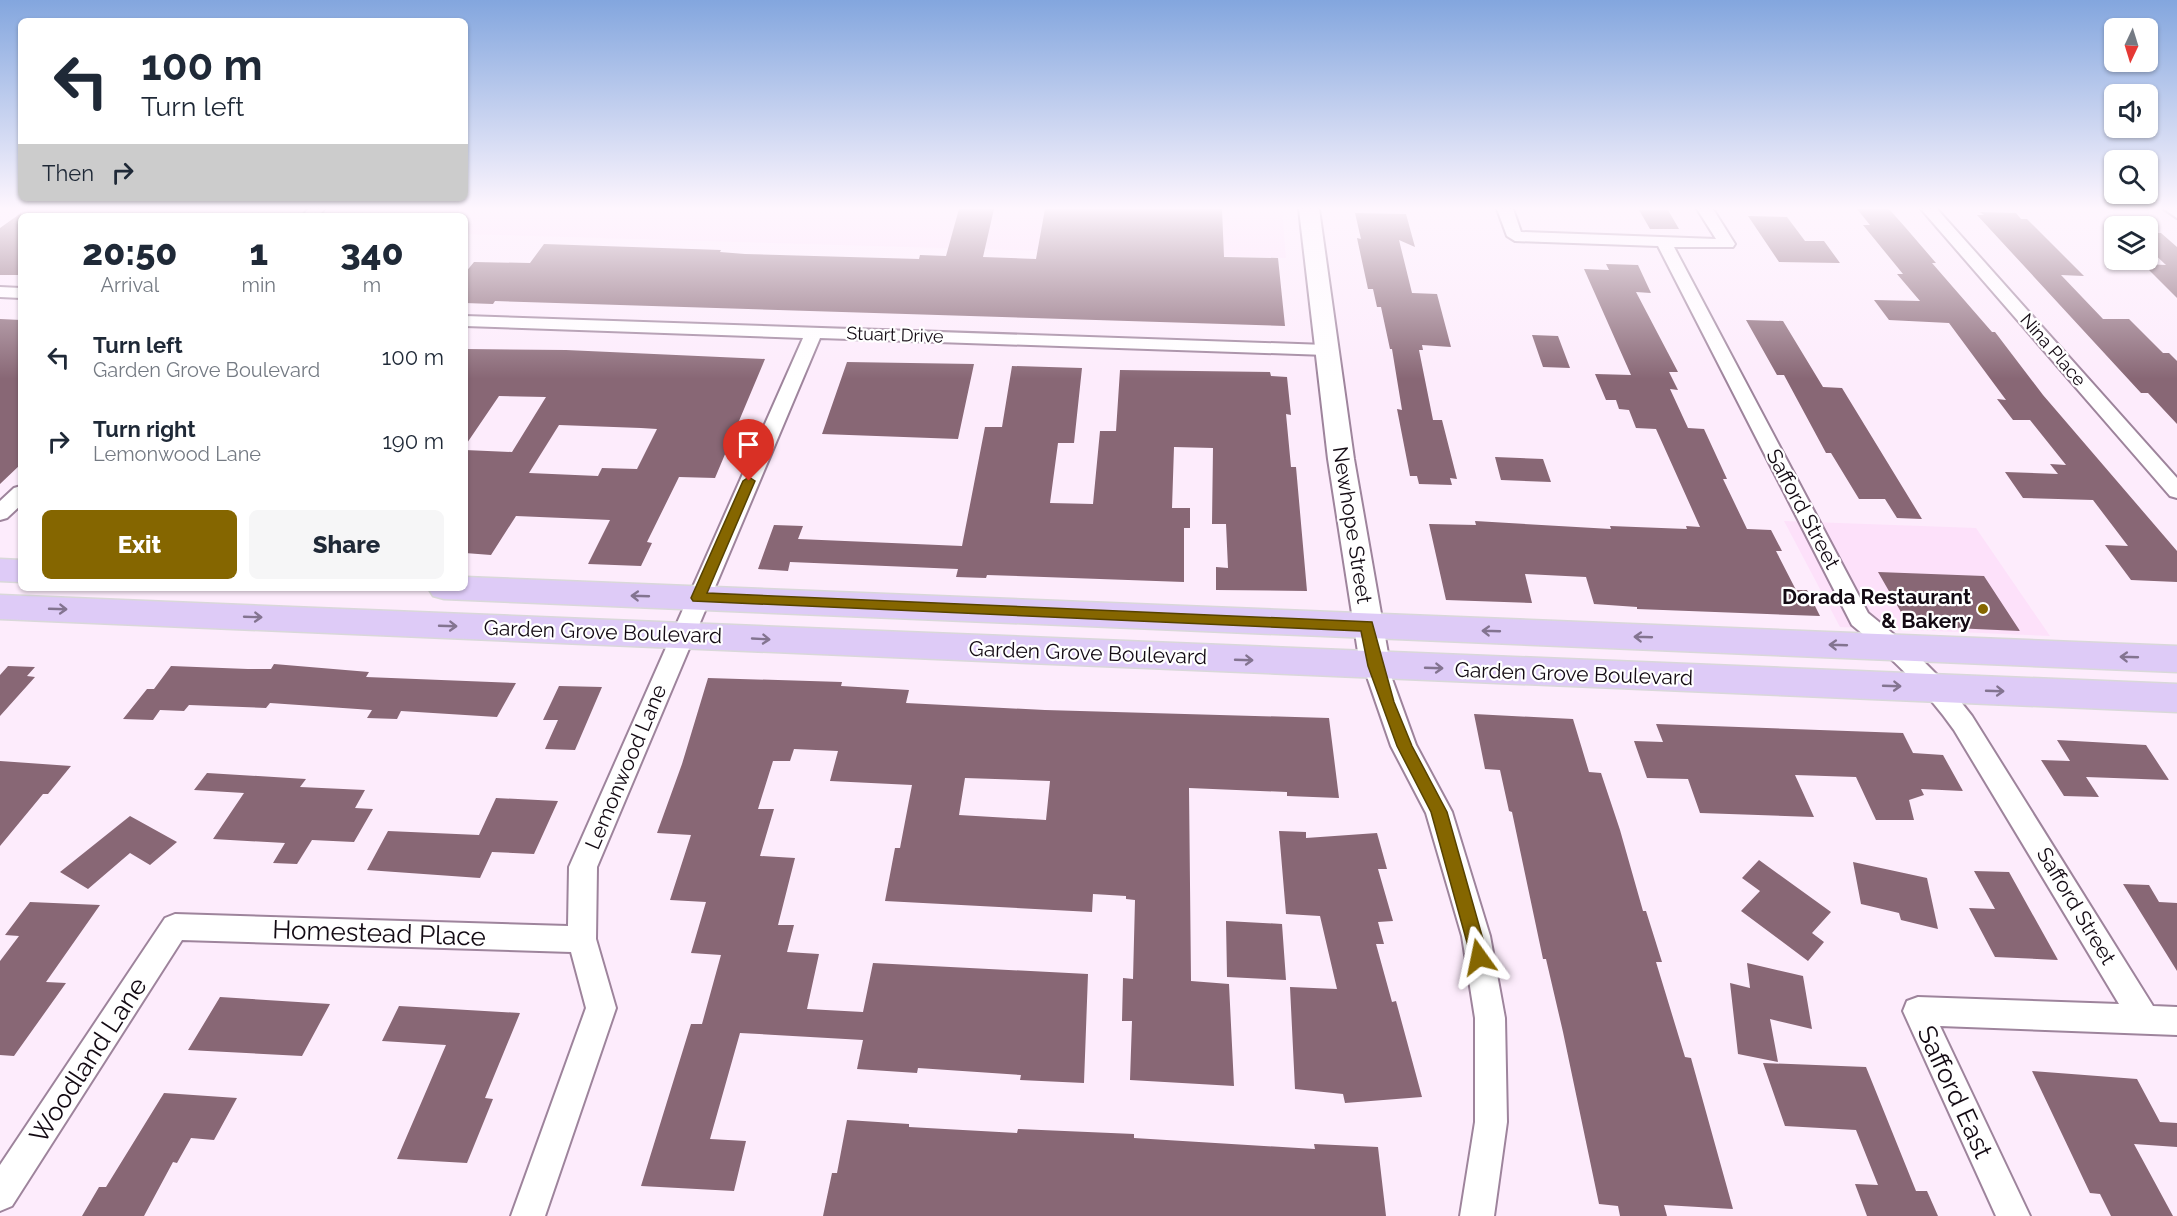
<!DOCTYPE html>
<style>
body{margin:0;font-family:Raleway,sans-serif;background:#f6f6f7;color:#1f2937;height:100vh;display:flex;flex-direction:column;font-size:22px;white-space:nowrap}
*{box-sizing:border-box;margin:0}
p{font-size:20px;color:#747a83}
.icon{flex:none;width:33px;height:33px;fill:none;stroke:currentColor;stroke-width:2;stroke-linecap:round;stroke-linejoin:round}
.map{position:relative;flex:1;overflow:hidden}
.drawer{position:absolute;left:18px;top:213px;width:450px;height:378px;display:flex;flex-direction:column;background:#fff;border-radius:9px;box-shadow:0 2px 4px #0004}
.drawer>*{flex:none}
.banner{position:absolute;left:18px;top:18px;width:450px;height:183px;border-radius:9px;box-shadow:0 2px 4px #0004;background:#fff;color:#1f2937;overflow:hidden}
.needle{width:39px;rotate:184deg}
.tools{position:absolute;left:2104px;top:18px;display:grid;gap:12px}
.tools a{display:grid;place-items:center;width:54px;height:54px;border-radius:9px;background:#fff;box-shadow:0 2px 4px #0004;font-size:30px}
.pin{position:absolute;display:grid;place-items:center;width:51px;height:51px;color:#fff;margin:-62px -26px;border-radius:50% 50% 50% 0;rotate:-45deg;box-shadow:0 0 6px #0007}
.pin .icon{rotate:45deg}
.me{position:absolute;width:66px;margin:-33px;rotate:348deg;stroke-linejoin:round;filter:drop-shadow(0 0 4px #0008)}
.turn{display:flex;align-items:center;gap:21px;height:126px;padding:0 24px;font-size:27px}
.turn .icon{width:78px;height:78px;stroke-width:2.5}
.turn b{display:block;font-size:42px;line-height:51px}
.then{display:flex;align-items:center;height:57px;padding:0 24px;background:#0003;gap:12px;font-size:22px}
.eta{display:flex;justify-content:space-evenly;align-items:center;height:102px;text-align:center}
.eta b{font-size:36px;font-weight:800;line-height:42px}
.button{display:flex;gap:12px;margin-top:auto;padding:12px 24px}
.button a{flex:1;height:69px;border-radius:9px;background:#856600;color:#fff;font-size:24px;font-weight:800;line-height:69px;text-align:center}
.button a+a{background:#f6f6f7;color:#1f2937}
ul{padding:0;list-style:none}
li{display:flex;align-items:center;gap:18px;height:84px;padding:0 24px}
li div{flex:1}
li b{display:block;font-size:22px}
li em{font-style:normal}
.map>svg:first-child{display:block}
.built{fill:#fde1fa}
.building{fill:#886775;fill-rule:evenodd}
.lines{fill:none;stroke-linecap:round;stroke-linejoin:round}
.minor-casing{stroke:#9e849c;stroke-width:4}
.tertiary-casing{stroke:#9e849c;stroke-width:4}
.primary-casing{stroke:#d9d8d9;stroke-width:3}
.minor{fill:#fff;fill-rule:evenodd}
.tertiary{fill:#fff;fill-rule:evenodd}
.primary{fill:#decbf7;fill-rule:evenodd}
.oneway{stroke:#837490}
.route{fill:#856600;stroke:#564200;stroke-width:1.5}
.poi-dot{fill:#856600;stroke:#fff;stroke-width:2}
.labels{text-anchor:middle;stroke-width:4.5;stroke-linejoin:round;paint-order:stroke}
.far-street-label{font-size:18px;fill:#130a13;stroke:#fff}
.street-label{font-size:21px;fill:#130a13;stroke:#fff}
.poi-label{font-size:21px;font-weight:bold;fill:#130a13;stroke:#fff;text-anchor:end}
.near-street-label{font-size:26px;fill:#130a13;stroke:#fff}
</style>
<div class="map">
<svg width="2177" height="1216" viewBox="0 0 2177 1216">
<rect width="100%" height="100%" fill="#fdecfc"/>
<path class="built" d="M446,209H1282L1286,258L465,234V216H440Z
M1784,521L1976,528L2050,636L1840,627Z"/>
<path class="building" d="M959,209H994L983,257L1036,259L1045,209H1222L1224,257L1278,258L1285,326L495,301L493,304L465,303V273L474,262L530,263L544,244L721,250L720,252L745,254L919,259L920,255L946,256Z
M1857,209H1889L1905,227L1936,263H1932L1992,332H1995L2043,395L2177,551V582L2131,580L2105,545L2128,546L2093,500L2023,498L2005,472L2058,474L2050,464L2066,465L2030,420H2013L1997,399L2006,400L1949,323L1889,320L1874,300L1920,301L1897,274H1903L1863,225H1870Z
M1639,210H1668L1679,229H1650Z
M1980,212L2016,213L2021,219H2027L2084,276L2061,275L2103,319H2129L2163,353H2169L2177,361V424L2148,393H2141L1977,215H1984Z
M21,213V275H0V228Z
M1355,213L1406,214L1415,247L1399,240L1412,293L1437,294L1451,347L1422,345L1423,350H1419L1433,420H1442L1457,479L1450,478L1452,485L1419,484L1417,476H1410L1397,409L1402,410L1392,349H1390L1381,307H1377L1373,289H1368L1357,238L1361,239Z
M1748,216L1787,217L1805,241H1824L1840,263L1779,262Z
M2148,233H2161L2177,247V298L2143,264L2166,265L2148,248Z
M1606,264L1638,265L1651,293L1636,292L1678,372H1669L1678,390L1670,389L1688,428L1704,429L1727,479H1723L1747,529L1771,530L1782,551H1776L1796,590H1807L1820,616L1637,609V607L1594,604L1586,577L1525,574L1532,603L1446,600L1429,524L1476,525L1475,521L1611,529L1610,526L1687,529L1686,526L1700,527L1656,429L1636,428L1629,410L1619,409L1616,400H1606L1595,374L1631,375L1584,269L1609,270Z
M0,319L21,320V464L0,484Z
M1746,320L1783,321L1823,387L1842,388L1922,519L1897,518L1885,499H1859L1831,453H1826L1784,375H1777Z
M1532,335L1558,336L1570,368L1543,367Z
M465,349L566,350L765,359L715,478L679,477L647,542L652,543L641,566L588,564L610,520L516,516L491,555L465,553V450L512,452L546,397L499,396L465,446ZM559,425L641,428L657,429L637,469L602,468L598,476L529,473Z
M847,362L974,364L958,439L822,434Z
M1012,366L1082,368L1074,443H1058L1050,503L1093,504L1100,431H1116L1120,370L1270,372L1271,376L1287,377L1291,415L1286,414L1291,467H1296L1307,591L1216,590V567L1228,568L1226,524H1212L1213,448L1174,447L1172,508H1190V528H1184V582L987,575L986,578L956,577L958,569L790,562L788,571L758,569L774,525L803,526L798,539L962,546L985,427H1002Z
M1495,457L1543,459L1551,482L1501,480Z
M1878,572L1984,576L2020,631L1909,626Z
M274,664L369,672L366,677L516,683L497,717L401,711L397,719L367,718L372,710L270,703L266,708L189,705L184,711L160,710L153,720L123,719L147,689H154L171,666L248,669H271Z
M8,666L35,667L27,676L35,677L0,716V675Z
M708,678L842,682L841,686L909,690L906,703L1045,710L1329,718L1339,798L1287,796V792L1189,788L1191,981L1229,984L1234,1086L1130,1080L1132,1021H1122L1123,978L1133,979L1135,900L1126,899V896L1093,894L1092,912L885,901L895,848H900L912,785L830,781L838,751L794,749L790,761H773L758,809H774L760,856L795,858L778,925H794L787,952L819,954L807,1009L863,1012L873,963L1088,974L1084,1083L1020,1080L1021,1075L918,1068L917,1073L857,1069L863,1040L740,1033L710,1139L746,1141L734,1191L641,1186L691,1024H702L721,955L691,953L706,902L670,900L691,835L657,833L682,764ZM965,778L1050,781L1046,820L959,815Z
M559,686L602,687L575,750L545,749L558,720H543Z
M1474,714L1573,719L1589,772L1601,773L1620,830L1643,911H1646L1662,962H1656L1685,1057L1691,1058L1733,1209L1664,1205L1667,1216H1620L1618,1206L1599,1204L1563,1032L1546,959H1543L1512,812L1509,811L1500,770L1485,769Z
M1656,724L1903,733L1913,753L1943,755L1963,791L1921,789L1924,795L1909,800L1914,820H1876L1856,777L1795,775L1814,817L1700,813L1688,779L1647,778L1634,741L1663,742Z
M2057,740L2146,745L2169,780L2086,777L2099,797L2064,796L2041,760L2070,761Z
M0,761L71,766L48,794H43L0,846Z
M207,773L306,779L300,787L365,790L355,808L373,809L354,842L312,840L297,864L273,863L285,843L213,839L244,793L194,790Z
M496,798L558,801L534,854L492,852L480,878L367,870L388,831L479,835Z
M130,816L177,842L150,865L130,853L88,889L60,872Z
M1279,831L1306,832V838L1377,833L1387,869H1378L1393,921L1378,922L1384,944H1376L1392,1002L1396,1001L1422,1097L1345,1103L1343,1094L1295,1089L1290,987L1337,989L1320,916L1286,914Z
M1759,860L1831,912L1812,933L1824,942L1808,961L1741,911L1760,891L1742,878Z
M1853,862L1927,878L1938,929L1901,920L1899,913L1861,904Z
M1974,871L2009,872L2058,960L1995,957L1969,908L1995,909Z
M2123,884L2149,885L2159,902L2177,903V971Z
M30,902L100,905L46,982L66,983L14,1056L0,1055V961L19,936L5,935Z
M1226,921L1282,924L1286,980L1227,977Z
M1747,963L1803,976L1812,1029L1770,1019L1778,1062L1738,1054L1730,983L1750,988Z
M220,997L330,1004L302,1056L188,1050Z
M399,1006L520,1013L485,1098L493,1099L467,1163L397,1159L446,1045L382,1041Z
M1763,1063L1866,1067L1916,1191H1927L1938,1216H1867L1855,1184L1878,1185L1856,1130L1785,1126Z
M2032,1071L2137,1079L2160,1122L2177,1123V1147L2134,1144L2173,1216H2111L2100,1194L2090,1193Z
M164,1093L237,1098L214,1140L191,1138L177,1163L173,1162L144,1216H82L99,1187H106Z
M847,1120L909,1124V1127L1017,1133L1018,1129L1134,1134V1138L1315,1149L1314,1144L1378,1147L1386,1216H823L832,1173H837Z"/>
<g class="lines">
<g class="minor-casing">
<path id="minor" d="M308,209H324L319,216H303Z
M1497,209H1513L1521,232L1716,239L1697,209H1713L1735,244L1733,247H1674L1868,613C1908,645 1942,676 1972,716L2153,1006L2177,1007V1035L1940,1026L2030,1216H1996L1903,1011L1907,1001L1918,997L2119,1004L1954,730C1925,689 1891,657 1852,625L1658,246L1515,241L1507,236Z
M1921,209H1937L2177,478V498L2170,496Z
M2164,209H2177V218Z
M0,287L21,288V298L0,297Z
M465,316L1326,345L1335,350L1326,355L820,338L597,867L596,939L616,1008L545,1216H511L586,1008L571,952L182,940L12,1206L0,1211V1165L165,918L175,914L568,926L569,867L803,338L465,326Z
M21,486V505L7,518L0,520V501L14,488Z
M1375,656L1383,659L1387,665L1416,745L1452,812L1490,936L1505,1018L1507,1122L1494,1216H1460L1475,1122V1018L1462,936L1426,813L1391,746L1363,665L1367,659Z"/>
</g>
<g class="tertiary-casing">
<path id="tertiary" d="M1299,209H1319L1354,459L1390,665L1386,673L1375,676L1364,673L1360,665L1328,459Z"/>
</g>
<g class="primary-casing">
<path id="primary" d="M0,559L21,560V582L0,581Z
M465,577L2177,646V672L444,599L433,596L428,588H465Z
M0,595L2177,684V712L0,619Z"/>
</g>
<use href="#minor" class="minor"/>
<use href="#tertiary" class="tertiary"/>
<use href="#primary" class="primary"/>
</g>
<defs><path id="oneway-shaft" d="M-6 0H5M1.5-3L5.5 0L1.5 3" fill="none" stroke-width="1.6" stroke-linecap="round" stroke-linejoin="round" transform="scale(1.5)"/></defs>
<g class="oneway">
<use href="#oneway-shaft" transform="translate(640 596) rotate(-178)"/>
<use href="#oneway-shaft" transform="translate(58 609) rotate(2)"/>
<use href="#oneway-shaft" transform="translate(253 617) rotate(2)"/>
<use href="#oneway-shaft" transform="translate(448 626) rotate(2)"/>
<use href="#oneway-shaft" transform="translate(1491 631) rotate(-178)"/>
<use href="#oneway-shaft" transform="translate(1643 637) rotate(-178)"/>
<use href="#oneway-shaft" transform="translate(761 639) rotate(3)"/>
<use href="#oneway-shaft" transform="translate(1838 645) rotate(-178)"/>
<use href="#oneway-shaft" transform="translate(2129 657) rotate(-178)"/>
<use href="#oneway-shaft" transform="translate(1244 660) rotate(2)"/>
<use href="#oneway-shaft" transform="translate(1434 668) rotate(2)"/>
<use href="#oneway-shaft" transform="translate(1892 686) rotate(2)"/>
<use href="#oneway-shaft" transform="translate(1995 691) rotate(2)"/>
</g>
<linearGradient id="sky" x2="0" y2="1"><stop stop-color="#83a6de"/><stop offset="0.55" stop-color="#fef6fe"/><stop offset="1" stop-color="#fef6fe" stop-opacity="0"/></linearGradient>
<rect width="2177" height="379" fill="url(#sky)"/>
<path class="route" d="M749,477L755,481L707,593L1372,622L1394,702L1412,746L1447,812L1488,957L1485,963L1479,965L1473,963L1471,957L1431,812L1397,746L1368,666L1361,631L693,601L691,598L743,481Z"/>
<circle class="poi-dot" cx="1983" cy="609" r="6"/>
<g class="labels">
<g class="far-street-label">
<text transform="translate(895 335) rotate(2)" y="6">Stuart Drive</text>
<text transform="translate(2053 350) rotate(49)" y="6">Nina Place</text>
</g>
<g class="street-label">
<text transform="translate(1803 509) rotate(62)" y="7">Safford Street</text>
<text transform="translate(1352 525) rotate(81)" y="7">Newhope Street</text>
<text transform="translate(603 632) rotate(2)" y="7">Garden Grove Boulevard</text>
<text transform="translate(1088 653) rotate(2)" y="7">Garden Grove Boulevard</text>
<text transform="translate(1574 674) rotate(2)" y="7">Garden Grove Boulevard</text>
<text transform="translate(626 767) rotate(-67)" y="7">Lemonwood Lane</text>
<text transform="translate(2076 906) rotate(59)" y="7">Safford Street</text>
</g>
<g class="poi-label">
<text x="1971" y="604">Dorada Restaurant<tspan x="1971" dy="24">&amp; Bakery</tspan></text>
</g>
<g class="near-street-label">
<text transform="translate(379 933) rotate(2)" y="9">Homestead Place</text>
<text transform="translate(88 1060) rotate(-57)" y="9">Woodland Lane</text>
<text transform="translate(1955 1092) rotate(65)" y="9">Safford East</text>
</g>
</g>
</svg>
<div class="tools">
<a><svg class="needle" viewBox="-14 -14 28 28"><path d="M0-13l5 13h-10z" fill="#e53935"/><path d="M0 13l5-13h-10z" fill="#747a83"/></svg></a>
<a><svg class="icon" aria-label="sound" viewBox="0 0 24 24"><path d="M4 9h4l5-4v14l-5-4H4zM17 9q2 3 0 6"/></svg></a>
<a><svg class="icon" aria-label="search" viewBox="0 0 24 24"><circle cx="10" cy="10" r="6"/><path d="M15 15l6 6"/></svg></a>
<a><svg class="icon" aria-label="layers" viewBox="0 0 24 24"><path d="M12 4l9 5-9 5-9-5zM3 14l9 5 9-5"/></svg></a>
</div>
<div class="pin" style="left:749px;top:481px;background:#d93025"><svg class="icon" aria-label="arrive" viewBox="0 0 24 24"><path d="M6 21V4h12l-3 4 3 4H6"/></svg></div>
<svg class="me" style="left:1479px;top:957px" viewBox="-20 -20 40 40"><path d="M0-17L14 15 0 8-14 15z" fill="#856600" stroke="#fff" stroke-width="4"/></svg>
<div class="banner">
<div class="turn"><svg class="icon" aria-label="left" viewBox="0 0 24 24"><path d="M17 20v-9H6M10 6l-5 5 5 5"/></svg><div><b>100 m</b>Turn left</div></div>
<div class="then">Then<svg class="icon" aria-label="right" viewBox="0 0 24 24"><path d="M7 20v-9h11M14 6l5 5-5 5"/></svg></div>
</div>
<section class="drawer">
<div class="eta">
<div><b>20:50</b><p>Arrival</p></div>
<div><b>1</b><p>min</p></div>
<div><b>340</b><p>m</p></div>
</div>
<ul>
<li><svg class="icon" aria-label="left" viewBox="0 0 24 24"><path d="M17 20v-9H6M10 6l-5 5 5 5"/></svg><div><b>Turn left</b><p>Garden Grove Boulevard</p></div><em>100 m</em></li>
<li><svg class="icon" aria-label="right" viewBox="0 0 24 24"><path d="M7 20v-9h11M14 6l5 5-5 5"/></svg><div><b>Turn right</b><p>Lemonwood Lane</p></div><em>190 m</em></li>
</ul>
<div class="button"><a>Exit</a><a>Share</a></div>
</section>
</div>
